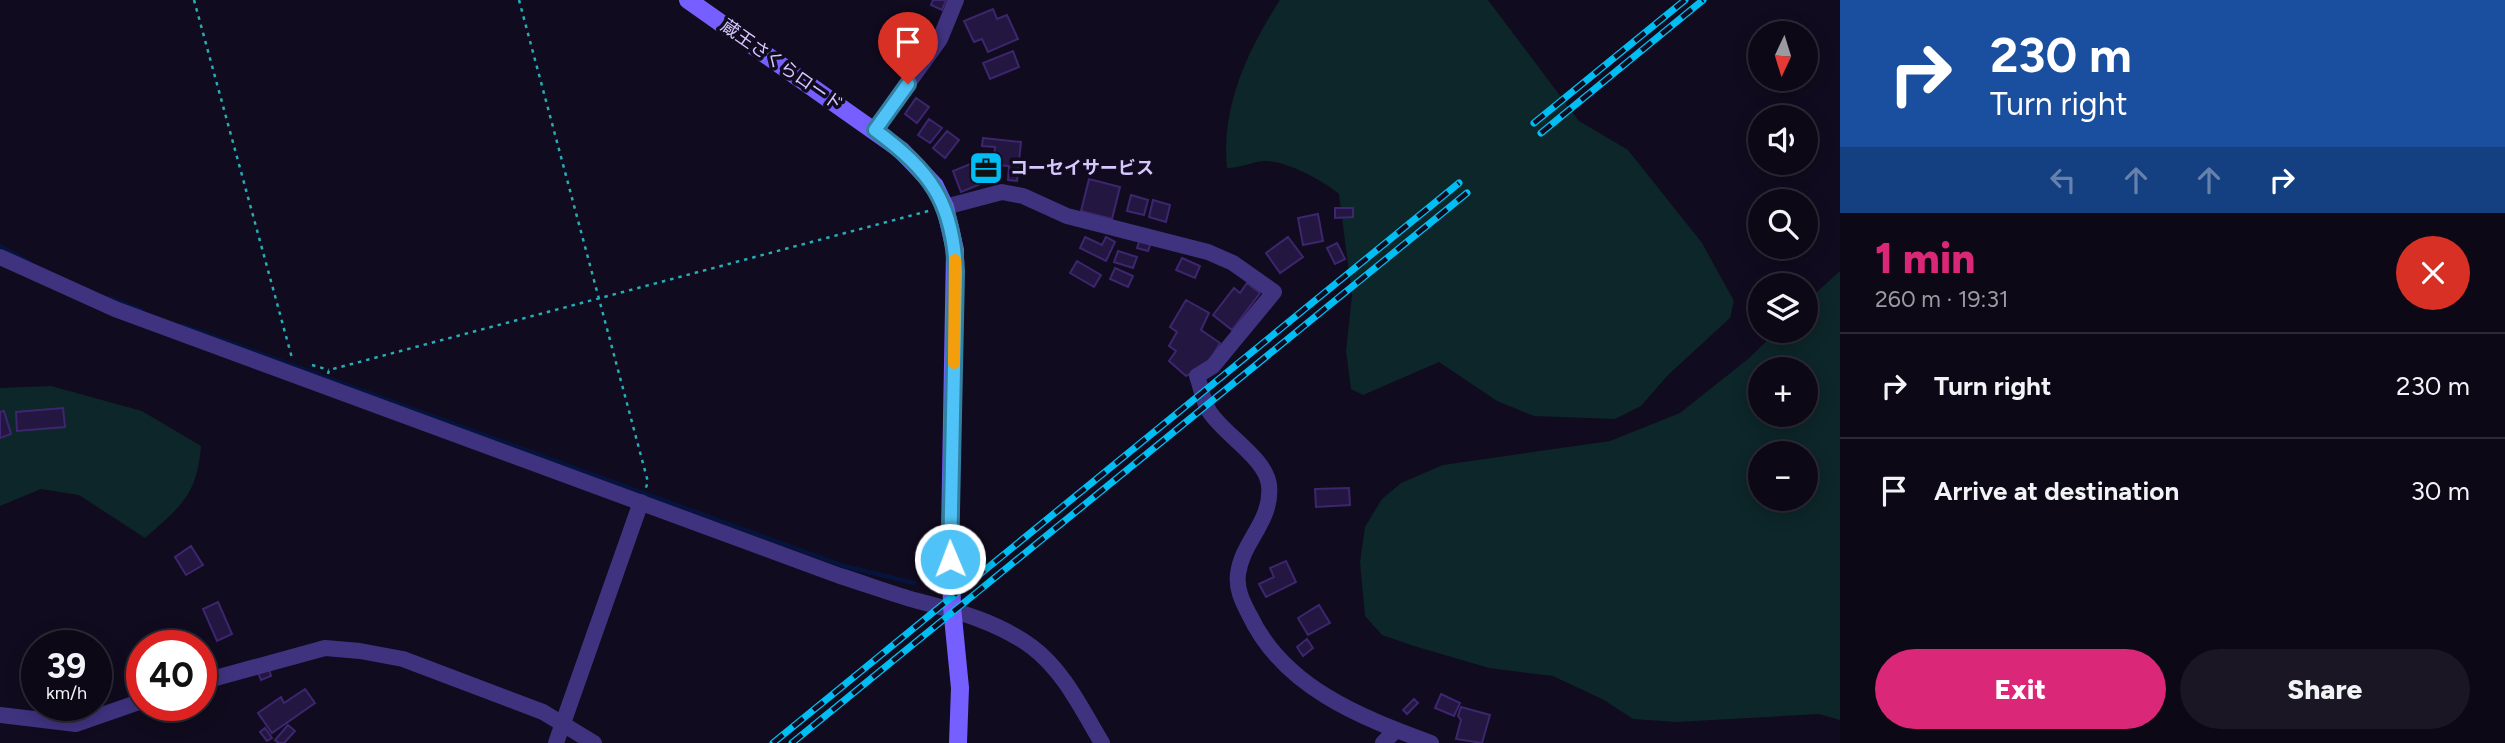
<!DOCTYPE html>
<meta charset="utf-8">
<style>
body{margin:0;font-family:Figtree,"Noto Sans JP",sans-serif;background:#1a1623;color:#f1f3f6;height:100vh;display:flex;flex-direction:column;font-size:26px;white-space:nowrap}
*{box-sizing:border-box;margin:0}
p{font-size:23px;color:#9a9aa1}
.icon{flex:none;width:38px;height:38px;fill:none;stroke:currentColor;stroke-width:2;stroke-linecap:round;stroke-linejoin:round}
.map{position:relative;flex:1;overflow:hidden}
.sheet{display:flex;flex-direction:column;background:#0c0816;width:665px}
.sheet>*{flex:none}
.guide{background:#1a4fa0;color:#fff;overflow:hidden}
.needle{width:46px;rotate:184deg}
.buttons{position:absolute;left:1748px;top:21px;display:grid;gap:14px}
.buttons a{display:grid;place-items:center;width:70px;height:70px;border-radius:50%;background:#0c0816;box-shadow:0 4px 18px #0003,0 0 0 2px #2c2935;font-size:35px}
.speed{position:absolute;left:21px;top:630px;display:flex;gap:14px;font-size:35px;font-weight:700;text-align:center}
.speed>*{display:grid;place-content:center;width:91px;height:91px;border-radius:50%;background:#0c0816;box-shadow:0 4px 18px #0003,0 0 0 2px #2c2935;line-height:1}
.speed small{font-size:18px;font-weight:400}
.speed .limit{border:10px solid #d22;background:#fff;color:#111}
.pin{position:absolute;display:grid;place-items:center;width:60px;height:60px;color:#fff;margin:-72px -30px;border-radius:50% 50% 50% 0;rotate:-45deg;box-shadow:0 0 7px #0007}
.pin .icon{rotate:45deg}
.me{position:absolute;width:77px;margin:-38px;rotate:359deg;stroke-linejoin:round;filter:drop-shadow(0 0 5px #0008)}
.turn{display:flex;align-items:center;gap:24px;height:147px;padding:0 35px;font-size:32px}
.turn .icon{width:91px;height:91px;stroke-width:2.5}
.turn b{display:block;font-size:49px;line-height:60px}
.lanes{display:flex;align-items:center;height:66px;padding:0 35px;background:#0003;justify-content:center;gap:35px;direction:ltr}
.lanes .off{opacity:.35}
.round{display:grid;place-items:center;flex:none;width:74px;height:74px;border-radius:37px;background:#1a1623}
.overview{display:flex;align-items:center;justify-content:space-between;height:119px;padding:0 35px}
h1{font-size:42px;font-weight:800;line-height:52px;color:#db2777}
.action{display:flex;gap:14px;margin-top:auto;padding:14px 35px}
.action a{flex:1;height:80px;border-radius:42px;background:#db2777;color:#fff;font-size:28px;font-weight:800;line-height:80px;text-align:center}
.action a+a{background:#1a1623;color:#f1f3f6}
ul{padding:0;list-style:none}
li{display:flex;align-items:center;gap:21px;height:105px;padding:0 35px;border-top:2px solid #2c2935}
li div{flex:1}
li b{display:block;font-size:26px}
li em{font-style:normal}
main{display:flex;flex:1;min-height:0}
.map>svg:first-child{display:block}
.green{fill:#0d2629;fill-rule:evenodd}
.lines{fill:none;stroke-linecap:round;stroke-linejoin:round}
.stream{stroke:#06133c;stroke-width:4.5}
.building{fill:#231640;stroke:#3d266e;stroke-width:2}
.path{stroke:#26adb5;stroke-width:2.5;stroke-dasharray:3.5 5;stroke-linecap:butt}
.street{stroke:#3f3380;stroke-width:16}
.secondary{stroke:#765fff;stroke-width:18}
.rail-casing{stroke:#00bef3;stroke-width:7}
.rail{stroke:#100b1e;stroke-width:4.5;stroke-dasharray:13;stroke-linecap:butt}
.route-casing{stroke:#337fa1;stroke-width:18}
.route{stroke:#4fc3f7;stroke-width:12}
.slow{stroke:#f59e0b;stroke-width:12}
.labels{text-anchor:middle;stroke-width:7;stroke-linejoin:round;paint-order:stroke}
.street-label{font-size:18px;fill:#d5c8ff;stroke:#100b1e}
.poi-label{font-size:18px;font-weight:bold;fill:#d5c8ff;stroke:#100b1e;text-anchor:start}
</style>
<main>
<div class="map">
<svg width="1840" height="743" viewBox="0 0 1840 743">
<rect width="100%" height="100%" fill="#100b1e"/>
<path class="green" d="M1280,0H1488L1579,121L1628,150L1702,243L1734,301L1730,318L1668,375L1641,406L1615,419L1534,416L1497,401L1439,362L1363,395L1351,389L1346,351L1352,295L1339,194C1324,181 1285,160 1264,161C1252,162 1240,168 1227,168C1221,107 1247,51 1280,0Z
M1840,271V720L1819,714L1677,722L1633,719L1604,700L1553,676L1489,668L1414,646L1382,635L1365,616L1360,562L1365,527L1382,499L1401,483L1443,465L1610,441L1680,413L1748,359L1777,331H1806V302ZM1760,369H1806V415H1760ZM1760,453H1806V499H1760Z
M51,386L142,411L201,446C197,496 180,507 145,538L79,495L41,489L0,506V388Z"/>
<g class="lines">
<path class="stream" d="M0,246L29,262
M110,298L141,310
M182,325L844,566L914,583"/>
</g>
<path class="building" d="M933,0H946L942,10L931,5Z
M993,9L997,19L1007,15L1018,39L988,52L982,39L974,42L964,21Z
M1013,51L1019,67L990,79L983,63Z
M916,98L929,107L917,123L905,114Z
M929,119L942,128L930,143L918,135Z
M947,131L959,140L945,158L933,148Z
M983,138L1021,142L1017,181L1008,180L1009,166L993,165L995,147L982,146Z
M980,160L988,181L961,192L953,171Z
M1089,179L1120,187L1112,219L1081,211Z
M1131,195L1148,200L1144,215L1127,211Z
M1153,200L1170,205L1166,222L1149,217Z
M1335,208H1353V217L1335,218Z
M1318,214L1323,241L1303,245L1298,218Z
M1085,237L1102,245L1106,237L1115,242L1106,261L1080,248Z
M1288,237L1303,257L1280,273L1266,253Z
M1140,239L1151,243L1148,251L1137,248Z
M1337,243L1345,259L1335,264L1327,248Z
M1118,251L1137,257L1133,268L1114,262Z
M1182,258L1200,266L1195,278L1176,270Z
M1077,261L1101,275L1094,287L1070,273Z
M1115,268L1133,276L1128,287L1110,279Z
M1247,283L1260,293L1232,330L1213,315L1234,288L1240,293Z
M1186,300L1209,313L1201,330L1220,343L1208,363L1186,376L1169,361L1176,351L1169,346L1177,332L1170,327Z
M63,408L65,427L17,431L16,412Z
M4,411L11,434L0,438V412Z
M1349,488L1350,505L1316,507L1315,489Z
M191,546L203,565L186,575L175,557Z
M1286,561L1296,582L1266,597L1259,584L1274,577L1270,568Z
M218,602L232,634L217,641L203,609Z
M1319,605L1330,623L1308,635L1298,618Z
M1307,639L1313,648L1303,656L1297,647Z
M268,666L271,676L261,680L257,670Z
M305,689L315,703L272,733L258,713L281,697L284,703Z
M1441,694L1460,703L1454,716L1435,708Z
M1414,699L1418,703L1407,714L1403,710Z
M1461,707L1490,715L1482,743L1456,739L1461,720L1458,716Z
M288,725L295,731L284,743H279L275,740Z
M265,728L272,738L267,741L260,732Z"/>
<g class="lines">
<path class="path" d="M194,0L292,358
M519,0L648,482L645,490
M312,365L329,370
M328,374L329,370L932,210"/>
<path class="street" d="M875,129L940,39L956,0
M945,207L1002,192L1023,196L1067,216L1208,252L1233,263L1274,292L1213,366L1197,376C1201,387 1203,401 1209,411C1223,434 1266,458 1269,485C1273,521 1242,541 1238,574C1236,588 1242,601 1249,614C1283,687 1360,717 1431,743
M0,257L115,309L840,576C866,584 892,594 918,601C957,611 998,622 1032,647C1064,671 1082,710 1102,743
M201,682L325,648L360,651L403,659L543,712L594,743
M0,715L76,724L142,701
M556,743L641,502
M1383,743L1396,730"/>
<path class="secondary" d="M688,0L901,150L935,186L945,207L955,250L950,534L952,607L960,688L958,743"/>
<g class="rail-casing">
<path id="rail" d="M1534,123L1685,0
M1541,133L1703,0
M773,743L1459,183
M792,743L1467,193"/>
</g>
<use href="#rail" class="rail"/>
</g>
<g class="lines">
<g class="route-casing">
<path id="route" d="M908,84L875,130C930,171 953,201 956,272L950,559"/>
</g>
<use href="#route" class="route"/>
<path class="slow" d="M954,363L955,260"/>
</g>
<defs>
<g id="office-square" transform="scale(1.75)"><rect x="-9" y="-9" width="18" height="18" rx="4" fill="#00bef3" stroke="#100b1e"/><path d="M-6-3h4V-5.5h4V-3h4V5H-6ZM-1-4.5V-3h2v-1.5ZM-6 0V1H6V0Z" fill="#111"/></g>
</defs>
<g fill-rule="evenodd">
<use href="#office-square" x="986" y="168"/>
</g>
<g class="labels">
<g class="street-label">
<text transform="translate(782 65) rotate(35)" y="6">蔵王さくらロード</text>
</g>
<g class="poi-label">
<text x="1010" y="174">コーセイサービス</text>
</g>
</g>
</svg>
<div class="buttons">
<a><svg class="needle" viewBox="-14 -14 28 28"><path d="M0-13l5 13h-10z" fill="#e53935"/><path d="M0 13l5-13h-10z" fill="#9a9aa1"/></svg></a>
<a><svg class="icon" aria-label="sound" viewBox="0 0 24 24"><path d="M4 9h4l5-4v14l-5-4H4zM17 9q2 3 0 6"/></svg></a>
<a><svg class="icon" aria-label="search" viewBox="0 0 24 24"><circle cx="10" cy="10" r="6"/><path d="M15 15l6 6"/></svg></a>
<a><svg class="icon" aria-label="layers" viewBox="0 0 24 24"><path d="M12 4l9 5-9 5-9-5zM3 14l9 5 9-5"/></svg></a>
<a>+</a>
<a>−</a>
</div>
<div class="speed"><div>39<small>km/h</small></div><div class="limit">40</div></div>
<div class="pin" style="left:908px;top:84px;background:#d93025"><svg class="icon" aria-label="arrive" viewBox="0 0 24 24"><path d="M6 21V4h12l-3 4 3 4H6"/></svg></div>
<svg class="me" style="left:950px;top:559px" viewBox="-20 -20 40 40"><circle r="17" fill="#4fc3f7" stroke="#fff" stroke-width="3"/><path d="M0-11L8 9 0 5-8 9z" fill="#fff"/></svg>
</div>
<section class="sheet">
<div class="guide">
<div class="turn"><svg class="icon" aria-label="right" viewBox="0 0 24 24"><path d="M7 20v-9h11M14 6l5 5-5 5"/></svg><div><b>230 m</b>Turn right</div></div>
<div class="lanes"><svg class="icon off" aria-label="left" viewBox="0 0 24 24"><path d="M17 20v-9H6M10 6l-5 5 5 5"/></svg><svg class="icon off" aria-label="ahead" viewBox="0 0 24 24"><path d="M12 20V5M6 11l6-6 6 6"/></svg><svg class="icon off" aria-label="ahead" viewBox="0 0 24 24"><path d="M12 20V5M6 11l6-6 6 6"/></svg><svg class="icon" aria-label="right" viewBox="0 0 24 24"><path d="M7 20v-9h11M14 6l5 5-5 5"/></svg></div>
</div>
<div class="overview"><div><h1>1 min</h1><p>260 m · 19:31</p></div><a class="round" style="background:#d93025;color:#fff"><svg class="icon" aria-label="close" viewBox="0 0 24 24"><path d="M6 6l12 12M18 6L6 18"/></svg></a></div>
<ul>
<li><svg class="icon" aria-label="right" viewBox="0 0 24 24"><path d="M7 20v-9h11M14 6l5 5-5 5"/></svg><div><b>Turn right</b></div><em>230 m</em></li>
<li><svg class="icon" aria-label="arrive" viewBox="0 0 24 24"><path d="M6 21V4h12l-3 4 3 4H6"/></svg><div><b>Arrive at destination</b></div><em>30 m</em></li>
</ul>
<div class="action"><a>Exit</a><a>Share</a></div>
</section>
</main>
